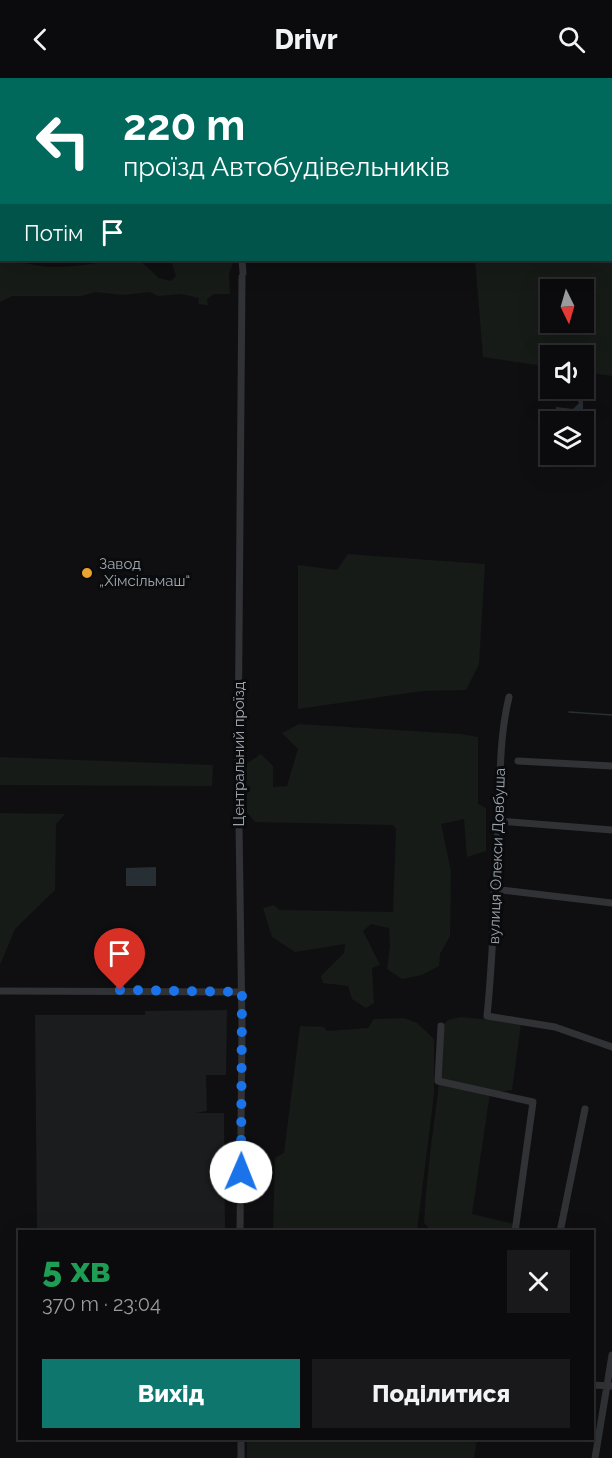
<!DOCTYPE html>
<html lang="uk">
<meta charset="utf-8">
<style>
body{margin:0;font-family:Raleway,sans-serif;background:#19191b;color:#f1f3f6;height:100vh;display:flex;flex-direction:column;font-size:22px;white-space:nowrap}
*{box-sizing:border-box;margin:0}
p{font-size:20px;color:#9a9b9d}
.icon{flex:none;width:33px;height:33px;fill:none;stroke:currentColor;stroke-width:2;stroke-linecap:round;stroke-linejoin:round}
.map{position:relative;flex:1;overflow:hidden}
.sheet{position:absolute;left:18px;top:1152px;width:576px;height:210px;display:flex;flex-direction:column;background:#0b0b0d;border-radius:0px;box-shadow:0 6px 24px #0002,0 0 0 2px #2b2b2e}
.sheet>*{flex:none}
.hud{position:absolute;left:0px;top:0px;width:612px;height:183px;box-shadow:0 6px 24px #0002,0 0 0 2px #2b2b2e;background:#00695c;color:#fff;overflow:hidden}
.needle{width:39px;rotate:175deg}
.fabs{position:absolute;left:540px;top:201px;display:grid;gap:12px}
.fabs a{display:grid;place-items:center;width:54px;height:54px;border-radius:0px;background:#0b0b0d;box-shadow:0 6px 24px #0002,0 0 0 2px #2b2b2e;font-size:30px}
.pin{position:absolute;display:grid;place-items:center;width:51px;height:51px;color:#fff;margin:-62px -26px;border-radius:50% 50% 50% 0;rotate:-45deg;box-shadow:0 0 6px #0007}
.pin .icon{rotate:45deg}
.me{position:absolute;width:66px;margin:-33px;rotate:1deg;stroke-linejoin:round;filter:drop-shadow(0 0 4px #0008)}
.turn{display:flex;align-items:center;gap:21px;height:126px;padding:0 24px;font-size:27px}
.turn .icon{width:78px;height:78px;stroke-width:2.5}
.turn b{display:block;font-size:42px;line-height:51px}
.then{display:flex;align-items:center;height:57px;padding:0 24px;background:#0003;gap:12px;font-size:22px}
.round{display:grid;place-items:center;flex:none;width:63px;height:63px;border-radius:0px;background:#19191b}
.summary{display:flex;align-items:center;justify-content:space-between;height:102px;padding:0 24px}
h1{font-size:36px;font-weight:800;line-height:45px;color:#1e9e55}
.primary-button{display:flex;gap:12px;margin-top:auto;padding:12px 24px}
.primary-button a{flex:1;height:69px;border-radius:0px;background:#0f766e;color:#fff;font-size:24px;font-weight:800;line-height:69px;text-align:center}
.primary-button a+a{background:#19191b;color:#f1f3f6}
header{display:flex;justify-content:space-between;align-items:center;height:78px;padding:0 24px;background:#0b0b0d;font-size:27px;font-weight:800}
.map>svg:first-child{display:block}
.built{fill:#1b1c1e}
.green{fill:#161b17;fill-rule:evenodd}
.water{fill:#272e34}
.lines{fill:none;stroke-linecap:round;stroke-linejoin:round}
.stream{stroke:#272e34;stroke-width:1.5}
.minor{stroke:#313236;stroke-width:7}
.route{stroke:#1a73e8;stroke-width:10;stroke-dasharray:0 18}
.poi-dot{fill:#eba42d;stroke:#0a0b0c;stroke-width:2}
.labels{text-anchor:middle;stroke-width:6;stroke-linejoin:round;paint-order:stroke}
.poi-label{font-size:15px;fill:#a1a7b1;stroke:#0a0b0c;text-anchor:start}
.street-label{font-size:15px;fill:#a1a7b1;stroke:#0a0b0c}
</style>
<header><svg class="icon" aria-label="back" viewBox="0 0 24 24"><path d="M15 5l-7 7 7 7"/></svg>Drivr<svg class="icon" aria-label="search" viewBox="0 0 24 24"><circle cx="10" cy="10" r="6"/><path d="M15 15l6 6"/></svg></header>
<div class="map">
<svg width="612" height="1380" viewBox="0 0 612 1380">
<rect width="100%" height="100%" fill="#0f0f11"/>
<path class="built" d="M227,932L226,997H206L207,1033L196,1035H224L225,1153H37L35,937H145V933Z"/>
<path class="green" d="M0,0H127L129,1L2,2L0,50Z
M393,0H612V298L584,294V278H550V289L483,279L475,182H610V2ZM550,212H584V244H550Z
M0,181C16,182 33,188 50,189C81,190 109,181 139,182L159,200L171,203L176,198L171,182H234L229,196L230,216H214L207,221L208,227L198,226L199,220L181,216L158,218L150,214L123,217L95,214L81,218H12L0,224Z
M348,476L485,486L479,586L466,612L422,613L298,631V487L337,492Z
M299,646L461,656L478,659V726L486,730V773L467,779L464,741L441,746L451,793L450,858L440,876L439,888L422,897L402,901L387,891L390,868L389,850L371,846L363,853L380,887L372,890L374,925L366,930L352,921L348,908L323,905L321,898L344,875L345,866L295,874L272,859L263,830L274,827L279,832L393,834L396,751L393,747L255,744L247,735L246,686L261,676L273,688V709L287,708L298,671L282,655Z
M0,679L213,687L212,708L0,707Z
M0,735L65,736L56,746L55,812L15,851L0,887Z
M461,939L521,945L512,1012L490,1015L472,1136L514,1146L513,1153H428V1149L424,1145C427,1078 441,1013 444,946L448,942Z
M404,940L417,945L434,961V1016L417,1153H273L275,1080L284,1075L300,948L324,949L327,953L368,950L374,941Z
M247,1361V1360L477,1361L474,1380H247Z"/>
<path class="water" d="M556,311H583V343H554L556,329L573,331L579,325L574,315Z
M156,789V808H126V790Z"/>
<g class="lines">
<path class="stream" d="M569,634L612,637"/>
<path class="minor" d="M241,0V2
M242,182L243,195
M509,619C500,656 500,695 499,733C495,801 494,870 487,938L555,949L612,969
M518,683L612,688
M498,743L612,752
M494,815L501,812L612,825
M0,913L242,914
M441,948L438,1003L533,1024L515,1154
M240,1154L242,950L238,679L242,199
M560,1154L585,1031
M592,1307L612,1308
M241,1380V1360
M595,1380L612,1277"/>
</g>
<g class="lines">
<path class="route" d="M120,912L242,914L241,1094"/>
</g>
<circle class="poi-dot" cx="87" cy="495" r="6"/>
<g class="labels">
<g class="poi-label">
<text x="99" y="491">Завод<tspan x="99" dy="17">„Хімсільмаш“</tspan></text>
</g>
<g class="street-label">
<text transform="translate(239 676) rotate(-90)" y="5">Центральний проїзд</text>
<text transform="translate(497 778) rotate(-88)" y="5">вулиця Олекси Довбуша</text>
</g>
</g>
</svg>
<div class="fabs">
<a><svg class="needle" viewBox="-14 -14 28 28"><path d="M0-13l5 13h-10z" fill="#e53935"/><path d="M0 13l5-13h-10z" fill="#9a9b9d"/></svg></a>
<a><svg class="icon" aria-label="sound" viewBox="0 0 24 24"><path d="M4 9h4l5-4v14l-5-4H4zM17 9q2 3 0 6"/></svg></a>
<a><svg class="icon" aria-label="layers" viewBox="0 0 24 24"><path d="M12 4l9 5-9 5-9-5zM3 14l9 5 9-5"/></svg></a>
</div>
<div class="pin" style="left:120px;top:912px;background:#d93025"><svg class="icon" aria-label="arrive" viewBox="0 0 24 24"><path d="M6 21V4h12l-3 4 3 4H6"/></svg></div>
<svg class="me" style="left:241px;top:1094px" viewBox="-20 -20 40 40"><circle r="19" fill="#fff"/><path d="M0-13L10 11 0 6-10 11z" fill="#1a73e8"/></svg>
<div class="hud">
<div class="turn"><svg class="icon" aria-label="left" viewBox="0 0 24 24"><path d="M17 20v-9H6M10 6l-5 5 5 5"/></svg><div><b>220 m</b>проїзд Автобудівельників</div></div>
<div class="then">Потім<svg class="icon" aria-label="arrive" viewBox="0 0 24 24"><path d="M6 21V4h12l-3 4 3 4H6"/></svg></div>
</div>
<section class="sheet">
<div class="summary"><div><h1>5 хв</h1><p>370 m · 23:04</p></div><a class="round"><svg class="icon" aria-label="close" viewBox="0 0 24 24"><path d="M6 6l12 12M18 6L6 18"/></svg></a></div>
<div class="primary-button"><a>Вихід</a><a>Поділитися</a></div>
</section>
</div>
